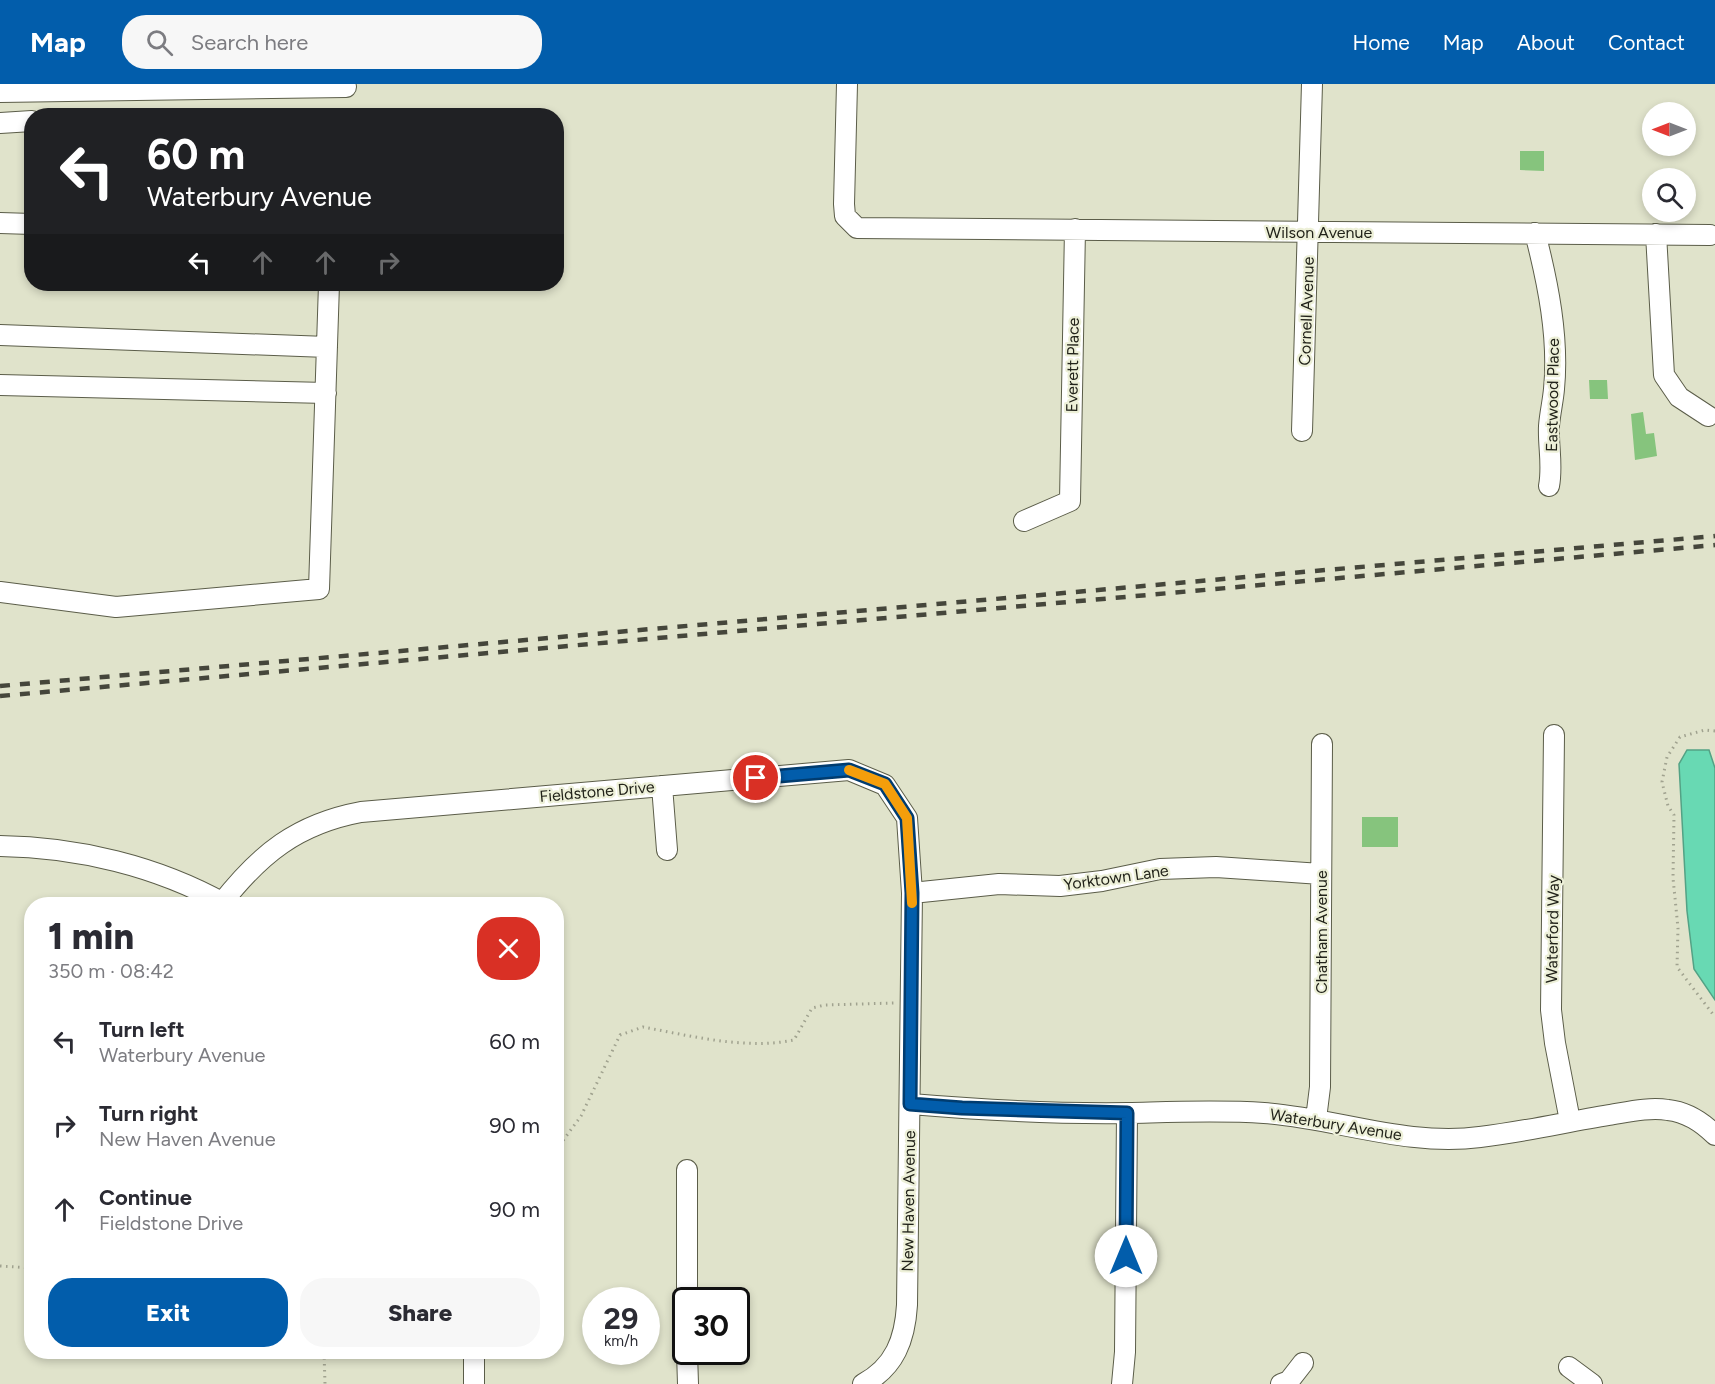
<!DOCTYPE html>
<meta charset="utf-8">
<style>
body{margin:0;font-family:Figtree,sans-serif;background:#f7f7f7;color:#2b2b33;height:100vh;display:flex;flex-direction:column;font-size:22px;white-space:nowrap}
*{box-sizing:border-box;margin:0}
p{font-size:20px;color:#7c7c81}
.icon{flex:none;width:33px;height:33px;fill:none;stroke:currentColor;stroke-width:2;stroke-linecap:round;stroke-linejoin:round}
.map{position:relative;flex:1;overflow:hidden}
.side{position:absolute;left:24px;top:813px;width:540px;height:462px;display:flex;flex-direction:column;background:#fff;border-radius:24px;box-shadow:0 3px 9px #0003}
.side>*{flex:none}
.banner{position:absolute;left:24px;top:24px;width:540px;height:183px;border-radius:24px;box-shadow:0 3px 9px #0003;background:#202124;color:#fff;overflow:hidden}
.needle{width:39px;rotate:270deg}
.controls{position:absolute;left:1642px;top:18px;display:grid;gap:12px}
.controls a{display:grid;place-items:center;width:54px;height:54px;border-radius:50%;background:#fff;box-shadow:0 3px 9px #0003;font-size:30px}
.speed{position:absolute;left:582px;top:1203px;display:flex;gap:12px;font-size:30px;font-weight:700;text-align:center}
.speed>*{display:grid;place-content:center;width:78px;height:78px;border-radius:50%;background:#fff;box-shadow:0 3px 9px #0003;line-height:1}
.speed small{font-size:15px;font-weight:400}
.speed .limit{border:3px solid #111;border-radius:9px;background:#fff;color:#111}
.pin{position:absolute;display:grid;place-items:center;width:51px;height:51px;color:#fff;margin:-26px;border:3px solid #fff;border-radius:50%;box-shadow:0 2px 6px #0007}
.me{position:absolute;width:66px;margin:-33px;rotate:0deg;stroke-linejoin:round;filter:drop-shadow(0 0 4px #0008)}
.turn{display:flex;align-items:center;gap:21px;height:126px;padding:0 24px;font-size:27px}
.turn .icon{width:78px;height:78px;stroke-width:2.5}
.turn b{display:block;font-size:42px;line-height:51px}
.lanes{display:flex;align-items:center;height:57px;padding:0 24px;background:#0003;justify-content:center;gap:30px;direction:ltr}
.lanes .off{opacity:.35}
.round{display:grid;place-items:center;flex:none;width:63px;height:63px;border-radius:24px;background:#f7f7f7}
.summary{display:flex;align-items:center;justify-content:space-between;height:102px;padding:0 24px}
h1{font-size:36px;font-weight:800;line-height:45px}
.action{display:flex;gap:12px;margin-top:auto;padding:12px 24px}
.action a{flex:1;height:69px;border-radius:24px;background:#025dab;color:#fff;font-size:24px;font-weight:800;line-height:69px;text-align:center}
.action a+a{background:#f7f7f7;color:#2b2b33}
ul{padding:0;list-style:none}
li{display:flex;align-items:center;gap:18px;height:84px;padding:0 24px}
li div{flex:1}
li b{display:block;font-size:22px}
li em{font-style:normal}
header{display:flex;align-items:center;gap:36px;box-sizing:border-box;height:84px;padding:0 30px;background:#025dab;color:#fff}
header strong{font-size:28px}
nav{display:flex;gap:33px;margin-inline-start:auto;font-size:21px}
.search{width:420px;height:54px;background:#f7f7f7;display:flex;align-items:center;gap:15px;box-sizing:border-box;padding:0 21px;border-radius:24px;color:#7c7c81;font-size:22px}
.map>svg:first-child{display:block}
.water{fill:#68d9b3;stroke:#53a285;stroke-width:1.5}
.building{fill:#86c47d}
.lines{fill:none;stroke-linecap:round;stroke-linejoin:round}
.minor-casing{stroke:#5b5d49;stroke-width:22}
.path{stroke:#a0a28f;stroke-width:3;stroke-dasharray:1.5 4.5;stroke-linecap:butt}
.minor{stroke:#fff;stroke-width:20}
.rail{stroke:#45463b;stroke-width:4.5;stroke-dasharray:10 10;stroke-linecap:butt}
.route-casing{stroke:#013c6f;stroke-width:15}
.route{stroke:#025dab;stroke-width:10}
.slow{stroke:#f59e0b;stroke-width:10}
.labels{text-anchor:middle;stroke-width:4.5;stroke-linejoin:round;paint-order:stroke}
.street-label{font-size:16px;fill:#22231a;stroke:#edf0d8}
</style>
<header>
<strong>Map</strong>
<div class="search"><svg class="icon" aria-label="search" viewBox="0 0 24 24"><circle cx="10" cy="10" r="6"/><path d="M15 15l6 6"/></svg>Search here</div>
<nav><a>Home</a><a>Map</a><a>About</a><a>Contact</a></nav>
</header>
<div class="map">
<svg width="1715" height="1300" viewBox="0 0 1715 1300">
<rect width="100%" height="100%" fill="#e0e3cb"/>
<path class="water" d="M1687,666H1709L1715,684V916L1694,885L1687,827L1679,680Z"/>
<path class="building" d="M1520,67H1544V87L1520,86Z
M1589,296H1607L1608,315H1590Z
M1643,328L1646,350L1654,349L1657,372L1635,376L1631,330Z
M1362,733H1398V763H1362Z"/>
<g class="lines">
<g class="minor-casing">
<path id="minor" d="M847,0L844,120L845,132L857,144L1710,151
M0,8L346,3
M0,39L32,37
M0,139L32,140
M1535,149C1548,199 1559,254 1554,305C1553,317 1550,329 1549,342C1548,362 1553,381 1549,402
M1656,150L1664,291L1679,313L1708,332
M0,251L327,263
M0,301L326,309
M1302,347L1312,0
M1024,437L1070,417L1075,145
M0,508L116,523L319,505L329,200
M1554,651L1551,926L1555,959L1570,1037
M662,702L667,766
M0,762C77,763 157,782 225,820
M912,809L999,800L1060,802L1102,797L1160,785L1216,783L1321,790
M221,820C260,770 297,740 361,728L849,686L885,701L907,734L912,809L907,1221C905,1255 895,1283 863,1300
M911,1020C982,1026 1056,1030 1128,1029C1173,1028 1219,1026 1264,1029C1335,1034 1408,1063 1480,1053C1523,1048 1566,1038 1609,1031C1628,1028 1649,1023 1668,1026C1686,1028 1702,1038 1715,1051
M1316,1035L1320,1003L1322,660
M687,1216V1086
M474,1268V1300
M687,1268L688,1300
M1569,1283L1592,1300
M1122,1300L1125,1268L1127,1029
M1281,1300L1289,1297L1303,1279"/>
</g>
<path class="path" d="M1715,647L1705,646L1680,653L1667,673L1662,698L1668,722L1674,731L1673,794L1678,844L1677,883L1715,933
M556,1066L581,1032L620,951L643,943C691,952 746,966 794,956L812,924L825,921L894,919
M0,1182L32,1184
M324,1268L325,1300"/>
<use href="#minor" class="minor"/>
<path class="rail" d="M0,602L1715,452
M0,612L1715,461"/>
</g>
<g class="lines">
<g class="route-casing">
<path id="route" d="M756,694L849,686L885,700L907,734L912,809L910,1020L962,1024L1127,1029L1126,1172"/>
</g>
<use href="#route" class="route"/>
<path class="slow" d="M849,686L885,700L907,734L912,819"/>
</g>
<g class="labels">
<g class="street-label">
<text x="1319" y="154">Wilson Avenue</text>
<text transform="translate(1306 227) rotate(-88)" y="6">Cornell Avenue</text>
<text transform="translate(1072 281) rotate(-89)" y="6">Everett Place</text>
<text transform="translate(1552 311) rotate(-89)" y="6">Eastwood Place</text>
<text transform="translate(597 707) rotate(-5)" y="6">Fieldstone Drive</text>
<text transform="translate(1116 793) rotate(-8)" y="6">Yorktown Lane</text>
<text transform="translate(1552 845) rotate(-89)" y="6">Waterford Way</text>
<text transform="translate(1321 848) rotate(-90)" y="6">Chatham Avenue</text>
<text transform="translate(1336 1040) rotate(9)" y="6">Waterbury Avenue</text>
<text transform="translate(908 1117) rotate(-89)" y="6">New Haven Avenue</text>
</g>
</g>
</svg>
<div class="controls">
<a><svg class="needle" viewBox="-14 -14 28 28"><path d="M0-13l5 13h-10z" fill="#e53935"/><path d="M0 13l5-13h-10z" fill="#7c7c81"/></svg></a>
<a><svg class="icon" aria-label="search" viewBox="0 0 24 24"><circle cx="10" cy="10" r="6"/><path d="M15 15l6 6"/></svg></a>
</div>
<div class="speed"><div>29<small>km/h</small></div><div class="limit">30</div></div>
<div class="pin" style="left:756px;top:694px;background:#d93025"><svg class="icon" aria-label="arrive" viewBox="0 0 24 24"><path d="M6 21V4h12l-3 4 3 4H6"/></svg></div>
<svg class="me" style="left:1126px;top:1172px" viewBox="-20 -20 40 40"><circle r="19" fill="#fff"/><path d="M0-13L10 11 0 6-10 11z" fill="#025dab"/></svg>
<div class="banner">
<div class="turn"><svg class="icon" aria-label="left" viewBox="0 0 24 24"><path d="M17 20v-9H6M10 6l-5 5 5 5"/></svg><div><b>60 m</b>Waterbury Avenue</div></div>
<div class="lanes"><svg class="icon" aria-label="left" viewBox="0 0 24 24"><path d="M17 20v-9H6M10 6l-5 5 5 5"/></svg><svg class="icon off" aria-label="ahead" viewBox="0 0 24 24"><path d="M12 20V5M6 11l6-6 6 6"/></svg><svg class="icon off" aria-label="ahead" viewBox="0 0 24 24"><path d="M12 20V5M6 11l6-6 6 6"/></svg><svg class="icon off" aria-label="right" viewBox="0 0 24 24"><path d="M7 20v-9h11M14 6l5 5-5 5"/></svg></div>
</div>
<section class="side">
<div class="summary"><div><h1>1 min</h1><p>350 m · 08:42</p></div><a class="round" style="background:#d93025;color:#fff"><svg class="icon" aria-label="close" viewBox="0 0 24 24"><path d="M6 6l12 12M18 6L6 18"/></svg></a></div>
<ul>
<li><svg class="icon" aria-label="left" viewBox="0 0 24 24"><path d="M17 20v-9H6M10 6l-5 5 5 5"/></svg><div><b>Turn left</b><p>Waterbury Avenue</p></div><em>60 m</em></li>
<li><svg class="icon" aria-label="right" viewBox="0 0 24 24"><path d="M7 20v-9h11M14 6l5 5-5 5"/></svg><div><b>Turn right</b><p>New Haven Avenue</p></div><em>90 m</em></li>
<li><svg class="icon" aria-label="ahead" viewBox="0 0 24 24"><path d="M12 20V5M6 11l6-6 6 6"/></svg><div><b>Continue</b><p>Fieldstone Drive</p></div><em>90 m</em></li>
</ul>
<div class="action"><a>Exit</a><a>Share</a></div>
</section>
</div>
